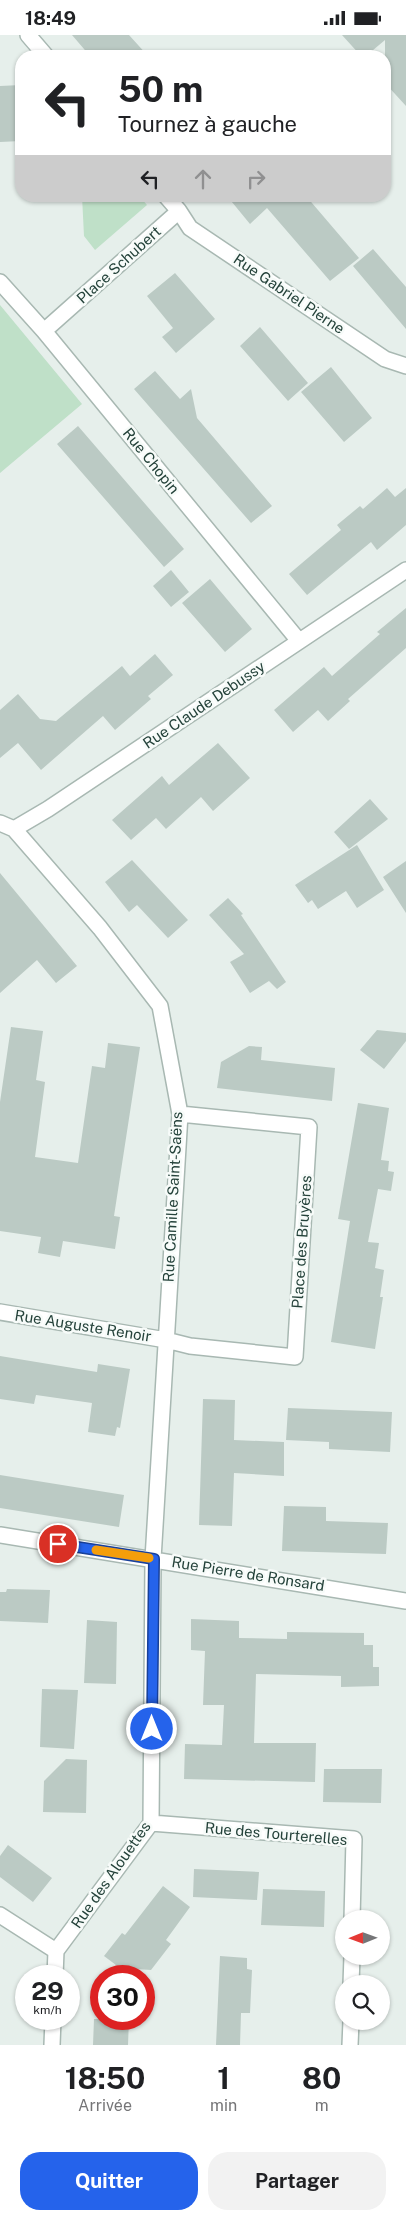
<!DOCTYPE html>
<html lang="fr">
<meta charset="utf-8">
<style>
body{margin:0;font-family:"Public Sans",sans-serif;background:#f2f2f2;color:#202124;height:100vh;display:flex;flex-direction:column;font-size:19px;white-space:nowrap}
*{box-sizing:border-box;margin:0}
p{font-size:16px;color:#757577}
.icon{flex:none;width:28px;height:28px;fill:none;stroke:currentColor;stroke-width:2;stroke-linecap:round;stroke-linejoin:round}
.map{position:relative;height:2010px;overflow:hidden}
.sheet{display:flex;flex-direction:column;background:#fff;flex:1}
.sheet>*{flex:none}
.banner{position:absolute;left:15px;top:15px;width:376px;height:152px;border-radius:20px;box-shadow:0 1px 4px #0004;background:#fff;color:#202124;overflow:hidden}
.needle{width:32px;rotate:269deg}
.buttons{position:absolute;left:335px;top:1875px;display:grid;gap:10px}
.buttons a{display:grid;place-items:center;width:55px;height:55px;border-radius:50%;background:#fff;box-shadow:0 1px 4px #0004;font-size:25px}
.speed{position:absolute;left:15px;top:1930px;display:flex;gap:10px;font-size:25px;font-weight:700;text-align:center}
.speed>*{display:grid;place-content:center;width:65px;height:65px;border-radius:50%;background:#fff;box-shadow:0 1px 4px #0004;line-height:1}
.speed small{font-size:12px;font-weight:400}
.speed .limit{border:8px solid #d22;background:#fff;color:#111}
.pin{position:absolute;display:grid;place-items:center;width:42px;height:42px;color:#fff;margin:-21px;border:2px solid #fff;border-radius:50%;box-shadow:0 1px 5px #0007}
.me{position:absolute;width:55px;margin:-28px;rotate:0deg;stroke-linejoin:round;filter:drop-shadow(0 0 4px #0008)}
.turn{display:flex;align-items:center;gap:18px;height:105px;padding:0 20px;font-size:22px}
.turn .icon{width:65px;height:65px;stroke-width:2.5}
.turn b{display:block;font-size:35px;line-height:42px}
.lanes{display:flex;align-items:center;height:48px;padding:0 20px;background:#0003;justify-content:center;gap:25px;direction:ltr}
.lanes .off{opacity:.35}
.eta{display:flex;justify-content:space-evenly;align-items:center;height:85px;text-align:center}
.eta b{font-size:30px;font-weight:700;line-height:35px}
.primary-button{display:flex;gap:10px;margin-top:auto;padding:10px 20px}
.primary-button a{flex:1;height:58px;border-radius:20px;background:#2563eb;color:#fff;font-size:20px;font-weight:700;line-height:58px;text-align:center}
.primary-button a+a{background:#f2f2f2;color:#202124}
.status{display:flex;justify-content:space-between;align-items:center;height:35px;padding:0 25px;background:#fff;direction:ltr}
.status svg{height:14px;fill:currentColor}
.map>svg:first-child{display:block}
.green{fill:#bfe0c8}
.building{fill:#bbcac4}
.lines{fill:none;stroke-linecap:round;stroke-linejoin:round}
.street-casing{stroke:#a8b8b2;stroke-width:18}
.street{stroke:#fff;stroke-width:15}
.route-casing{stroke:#184099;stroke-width:12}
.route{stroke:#2563eb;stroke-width:9}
.slow{stroke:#f59e0b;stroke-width:9}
.labels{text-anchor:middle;stroke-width:5;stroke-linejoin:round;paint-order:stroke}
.street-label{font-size:15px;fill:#24423a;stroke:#f7fbf9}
</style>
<div class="status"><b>18:49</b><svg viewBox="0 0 49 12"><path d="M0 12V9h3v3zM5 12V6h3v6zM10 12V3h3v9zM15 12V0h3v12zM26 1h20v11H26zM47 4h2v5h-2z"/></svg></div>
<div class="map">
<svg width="406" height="2010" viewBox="0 0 406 2010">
<rect width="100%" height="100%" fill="#e6efeb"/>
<path class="green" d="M82,161H139L147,170L95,215L84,201Z
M0,270L82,369L0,438Z"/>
<path class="building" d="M72,0H129L148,21H90Z
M342,0H406V71L385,48V5L366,21H361Z
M21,50V106L0,107V51Z
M227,161H306L359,223L330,246L267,173L250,189Z
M373,214L406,252V294L353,231Z
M175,238L215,284L176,318L162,302L173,293L147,261Z
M260,292L308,348L288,366L240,311Z
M331,332L372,383L344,407L301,357Z
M155,336L180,364L191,354L197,383L272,471L251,488L134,354Z
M78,391L184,514L164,532L57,409Z
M387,453L395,462L406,453V490L377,515L371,507L307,560L289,539L341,495L337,490L360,471L363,474Z
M171,535L189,557L171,572L153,551Z
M210,544L252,594L225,617L182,568Z
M406,573V613L348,664L350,666L328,686L318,675L293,697L274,675L324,632L332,641L380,599L377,597Z
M155,619L173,640L148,661L151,664L115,695L103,681L41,735L18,708L0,723V675L18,659L40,684L56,686L122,631L130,641Z
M218,708L250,743L213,776L201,762L166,794L156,783L131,805L112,785L162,741L169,750Z
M370,764L388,784L349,814L334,797Z
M357,810L384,855L357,873L346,856L318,874L312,865L308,868L295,850Z
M132,825L188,885L168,903L137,870L129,877L105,847Z
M406,826V878L383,842Z
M0,838L77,931L56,948L37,925L0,958Z
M228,863L243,879L241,880L286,947L277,954L269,946L250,958L230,927L244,919L209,880Z
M11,992L43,996L36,1045L45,1047L35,1122L78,1128L92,1031L105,1033L108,1008L140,1012L114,1181L120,1182L115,1214L63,1206L60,1222L38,1218L41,1202L0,1196V1067Z
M377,995L406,998V1006L384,1034L360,1015Z
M249,1011L262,1012L261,1025L335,1033L332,1066L217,1053L221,1027Z
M358,1068L389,1073L381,1125L389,1126L388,1136L394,1137L391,1156L378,1154L368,1207L379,1208L375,1233L384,1235L380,1262H383L375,1314L331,1307L350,1186L338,1184Z
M0,1321L97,1337L98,1329L130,1334L120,1393L117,1392L115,1401L88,1397L92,1368L36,1360L34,1369L0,1364Z
M203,1364L235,1365L234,1405L284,1407V1441L234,1438L232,1491L199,1490Z
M288,1373L392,1377L390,1417L329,1414V1407L286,1405Z
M0,1440L124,1460L119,1492L0,1473Z
M284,1471L326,1472V1486L388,1488L386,1519L282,1516Z
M7,1554L50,1555L48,1588L0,1586V1557H6Z
M191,1584L239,1586V1603L287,1604V1597L364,1598V1610H373V1632H379V1651L341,1652V1641L256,1639L254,1708H316L315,1747L184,1744L185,1709L222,1710L224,1670H203L205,1616L191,1615Z
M87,1585L117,1587L116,1649L84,1648Z
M42,1654L78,1655L74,1714L40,1712Z
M66,1724L87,1725L86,1778L43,1777L44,1746Z
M324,1734H382L381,1768L323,1767Z
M8,1810L52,1843L33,1867L0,1842V1821Z
M194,1834L259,1837L257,1865L193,1862Z
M163,1851L190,1872L166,1905L171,1909L151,1935L120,1933L104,1921L122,1898L125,1900Z
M263,1854L325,1856L324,1892L261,1890Z
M220,1921L247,1923V1934L252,1935L250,1978H241L240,2010H216Z
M94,1984H129L128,2010H93Z"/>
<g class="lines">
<g class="street-casing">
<path id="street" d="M28,0L46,21
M179,176L190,193L385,324L406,331
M0,247L44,296L299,606
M44,296L179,176L166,161
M0,788L14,794L48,774L406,535
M14,794L100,893L160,971L180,1079L153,1524L151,1788L56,1916L55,1941
M0,1277L166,1305L190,1311L295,1322L309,1092L180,1079
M0,1500L406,1566
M151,1788L354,1804L352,1884
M0,1880L56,1916
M351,1949L352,1921
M52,2010L53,1984
M350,2010L351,1986"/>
</g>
<use href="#street" class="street"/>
</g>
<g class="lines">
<g class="route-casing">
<path id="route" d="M58,1509L154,1524L152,1694"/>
</g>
<use href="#route" class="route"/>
<path class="slow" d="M96,1515L149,1523"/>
</g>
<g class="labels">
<g class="street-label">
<text transform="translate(119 230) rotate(-42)" y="5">Place Schubert</text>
<text transform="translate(289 259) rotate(34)" y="5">Rue Gabriel Pierne</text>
<text transform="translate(151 426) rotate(51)" y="5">Rue Chopin</text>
<text transform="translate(204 670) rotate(-34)" y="5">Rue Claude Debussy</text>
<text transform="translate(173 1162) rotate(-87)" y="5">Rue Camille Saint-Saëns</text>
<text transform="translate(302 1207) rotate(-86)" y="5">Place des Bruyères</text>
<text transform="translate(83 1291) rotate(9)" y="5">Rue Auguste Renoir</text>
<text transform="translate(248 1539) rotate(9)" y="5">Rue Pierre de Ronsard</text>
<text transform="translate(276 1799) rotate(5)" y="5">Rue des Tourterelles</text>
<text transform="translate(111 1840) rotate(-55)" y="5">Rue des Alouettes</text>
</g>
</g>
</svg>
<div class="buttons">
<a><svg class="needle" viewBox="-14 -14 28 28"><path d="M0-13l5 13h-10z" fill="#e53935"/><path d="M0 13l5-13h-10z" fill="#757577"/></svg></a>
<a><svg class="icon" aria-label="search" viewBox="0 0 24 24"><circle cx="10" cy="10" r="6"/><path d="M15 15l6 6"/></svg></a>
</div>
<div class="speed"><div>29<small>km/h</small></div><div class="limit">30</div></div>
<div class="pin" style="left:58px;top:1509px;background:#d93025"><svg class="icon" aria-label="arrive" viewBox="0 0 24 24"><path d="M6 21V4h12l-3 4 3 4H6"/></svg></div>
<svg class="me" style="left:152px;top:1694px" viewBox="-20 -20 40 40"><circle r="17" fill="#2563eb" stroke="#fff" stroke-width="3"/><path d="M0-11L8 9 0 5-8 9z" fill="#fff"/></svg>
<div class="banner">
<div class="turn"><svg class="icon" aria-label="left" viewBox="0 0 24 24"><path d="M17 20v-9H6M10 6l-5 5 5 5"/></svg><div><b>50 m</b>Tournez à gauche</div></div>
<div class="lanes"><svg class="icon" aria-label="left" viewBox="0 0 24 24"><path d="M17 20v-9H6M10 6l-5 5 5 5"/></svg><svg class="icon off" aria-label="ahead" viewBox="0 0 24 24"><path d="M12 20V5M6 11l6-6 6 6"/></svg><svg class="icon off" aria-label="right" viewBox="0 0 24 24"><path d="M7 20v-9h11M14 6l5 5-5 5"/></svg></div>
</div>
</div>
<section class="sheet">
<div class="eta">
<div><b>18:50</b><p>Arrivée</p></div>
<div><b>1</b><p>min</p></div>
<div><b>80</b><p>m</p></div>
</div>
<div class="primary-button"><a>Quitter</a><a>Partager</a></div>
</section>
